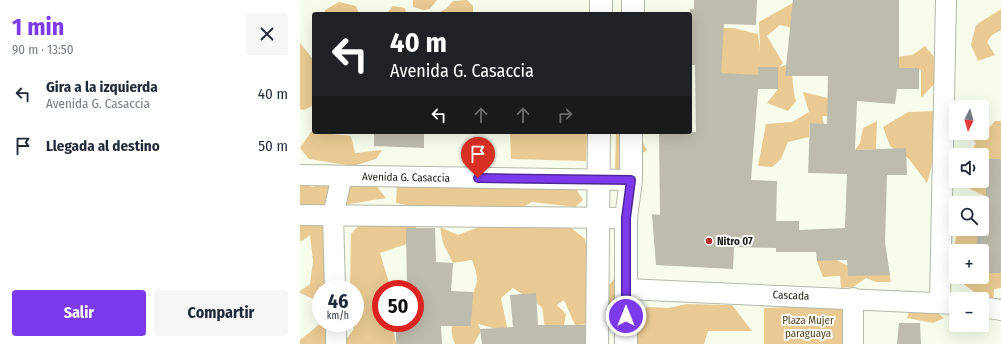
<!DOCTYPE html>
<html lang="es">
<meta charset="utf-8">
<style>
body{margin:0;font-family:"Fira Sans Condensed",sans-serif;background:#f6f6f7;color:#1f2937;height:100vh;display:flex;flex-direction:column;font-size:15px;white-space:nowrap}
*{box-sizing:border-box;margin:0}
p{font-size:13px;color:#747a83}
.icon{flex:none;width:22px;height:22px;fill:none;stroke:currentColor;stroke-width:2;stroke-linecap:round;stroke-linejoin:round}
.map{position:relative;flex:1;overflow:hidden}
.details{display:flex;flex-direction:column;background:#fff;width:300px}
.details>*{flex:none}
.banner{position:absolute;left:12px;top:12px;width:380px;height:122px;border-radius:4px;box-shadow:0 4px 16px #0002;background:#202124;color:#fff;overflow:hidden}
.needle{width:26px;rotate:185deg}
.buttons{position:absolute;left:649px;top:100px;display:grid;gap:8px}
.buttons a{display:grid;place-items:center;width:40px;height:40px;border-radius:4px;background:#fff;box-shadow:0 4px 16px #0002;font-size:20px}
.speed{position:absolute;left:12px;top:280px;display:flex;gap:8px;font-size:20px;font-weight:700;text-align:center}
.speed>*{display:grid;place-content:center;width:52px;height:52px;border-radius:50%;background:#fff;box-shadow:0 4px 16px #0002;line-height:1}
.speed small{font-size:10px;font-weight:400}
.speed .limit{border:6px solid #d22;background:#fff;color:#111}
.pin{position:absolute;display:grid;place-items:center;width:34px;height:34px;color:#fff;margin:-41px -17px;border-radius:50% 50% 50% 0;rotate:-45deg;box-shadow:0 0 4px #0007}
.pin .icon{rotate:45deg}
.me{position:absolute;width:44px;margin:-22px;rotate:0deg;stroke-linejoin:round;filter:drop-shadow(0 0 3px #0008)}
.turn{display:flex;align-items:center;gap:14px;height:84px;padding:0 12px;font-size:18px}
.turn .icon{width:52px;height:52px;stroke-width:2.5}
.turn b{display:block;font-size:28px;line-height:34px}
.lanes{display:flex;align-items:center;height:38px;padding:0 12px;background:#0003;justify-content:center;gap:20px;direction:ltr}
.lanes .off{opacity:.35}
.round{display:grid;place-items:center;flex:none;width:42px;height:42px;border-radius:4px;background:#f6f6f7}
.head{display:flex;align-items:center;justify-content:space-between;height:68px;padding:0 12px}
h1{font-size:24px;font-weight:700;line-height:30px;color:#7c3aed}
.primary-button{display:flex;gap:8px;margin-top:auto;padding:8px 12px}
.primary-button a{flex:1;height:46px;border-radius:4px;background:#7c3aed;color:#fff;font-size:16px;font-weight:700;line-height:46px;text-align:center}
.primary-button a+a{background:#f6f6f7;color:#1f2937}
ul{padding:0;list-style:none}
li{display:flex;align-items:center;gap:12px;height:52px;padding:0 12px}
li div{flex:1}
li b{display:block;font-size:15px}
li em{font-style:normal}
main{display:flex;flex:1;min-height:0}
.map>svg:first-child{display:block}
.green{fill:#e9ca92}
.building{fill:#bebcac}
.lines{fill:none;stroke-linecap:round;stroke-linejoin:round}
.street-casing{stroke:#b4b9a9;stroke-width:22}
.secondary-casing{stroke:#b4b9a9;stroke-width:24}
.street{stroke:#fff;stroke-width:20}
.secondary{stroke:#fff;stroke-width:22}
.route-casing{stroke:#51269a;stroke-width:10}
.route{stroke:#7c3aed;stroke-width:7}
.poi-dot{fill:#bc2c2c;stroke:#fff;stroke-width:1.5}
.labels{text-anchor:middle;stroke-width:4;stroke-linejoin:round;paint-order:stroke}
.street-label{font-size:11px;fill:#1d1f19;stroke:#fff}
.poi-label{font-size:11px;font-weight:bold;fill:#1d1f19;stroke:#fff;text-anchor:start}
.park-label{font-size:11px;fill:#55431f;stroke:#fff}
</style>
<main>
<section class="details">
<div class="head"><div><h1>1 min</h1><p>90 m · 13:50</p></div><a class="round"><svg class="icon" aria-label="close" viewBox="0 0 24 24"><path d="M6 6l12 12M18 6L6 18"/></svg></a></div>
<ul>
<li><svg class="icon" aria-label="left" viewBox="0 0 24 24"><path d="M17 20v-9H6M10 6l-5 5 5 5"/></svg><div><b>Gira a la izquierda</b><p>Avenida G. Casaccia</p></div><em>40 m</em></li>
<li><svg class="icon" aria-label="arrive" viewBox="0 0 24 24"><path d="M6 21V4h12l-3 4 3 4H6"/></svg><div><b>Llegada al destino</b></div><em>50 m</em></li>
</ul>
<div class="primary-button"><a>Salir</a><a>Compartir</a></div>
</section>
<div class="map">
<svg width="701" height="344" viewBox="0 0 701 344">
<rect width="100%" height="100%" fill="#f7fceb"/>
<path class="green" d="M113,0H137L130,9L124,10L113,7Z
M167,0L173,6V14H137L147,8L153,1Z
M498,0L501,30L480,25L467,36L483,63L479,67L489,64C494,76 492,89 496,101L488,111L467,103L478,89V68L459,75H420L415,28H433L458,34L460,51L459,22Z
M39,2L56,6L59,14H25V10Z
M93,6L105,8L106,14H86Z
M701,9V30L692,35L687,42L695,55L678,61L671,45L676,25Z
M0,43L14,60V105L4,110L0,109Z
M625,46L635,58L640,78L621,98V70L592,68L587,58L612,55Z
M503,92L528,98L540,117L522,116L524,124L510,123L509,137L488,142L481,159L472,167L458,166L466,124L492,122L509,112Z
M640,111L634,158L627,183L609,159L590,146L583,127L608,112Z
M686,120L688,129L695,121H701V168L687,197L666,187L665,181H682V155H669L676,143L668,135L670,133H682V123Z
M577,121L576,149L555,150L560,143L563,128Z
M11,132L51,136L55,153L82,150L76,159L53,166L9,159L0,148Z
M210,132H303L287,138L286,161L211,159Z
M316,132H337L347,150L315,174Z
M0,172H8L10,187L70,178L86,198L19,209H0Z
M221,181L276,189L283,200L275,207L232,202L207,216L155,214L96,203L97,186Z
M0,218L20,222L33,233L29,268L18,301L0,293V291L10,284L13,261L10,235L2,241H0Z
M245,218L270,227L285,239L297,293C317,281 316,277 322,255V329L297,324L275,325L264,300L257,305L266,314L264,325L245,329L242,307L213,288L201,298L208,332L178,324L181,331L174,344H155C141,312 176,305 177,279C177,273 174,266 172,260L153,263L143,243L140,227L158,235L187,224L221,228Z
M112,221L119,232L107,244L80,253L89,283L88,289H81V323H92L96,344H42L54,329L49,323H55V289H50L51,234L61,223Z
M672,232L701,234L676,251H656V277H682V273H701V288L694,289L693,302L677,294L654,277L653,257L656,236Z
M587,259L591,282H576L566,278L553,287L541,288L540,276L523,277L517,261L536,260L553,268Z
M386,304L432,305L452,331H408L404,344H333L334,325L347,307L369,308Z
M626,304L644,318L633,323L607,318L609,312Z
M491,307L552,308L551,344H464V308Z
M21,323H35L26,344H0V340Z"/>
<path class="building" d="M394,0H457L456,25L424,24L421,73L458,75V67H478V89H458L451,180L477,181L476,221H499V230L545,228L547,174L508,173L510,123L527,124L528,76H485L493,0H599V68H619V89H597L595,104L557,101L555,150L606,148L607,175H587L585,242L590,275L548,276L547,260L517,261L516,252H476V248L434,247L433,269L356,265L352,214L360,215L359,132H396L395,65H390V9H394Z
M74,132H124V148L74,146Z
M687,159H701V273H682V251H676L677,229H682V208L685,209Z
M106,228H135L136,262L153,263L151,291L173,292L171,326H141L142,344H96V328H108V323H115V289H107Z
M236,293L238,325H285V344H182L180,329L213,327L210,295Z
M599,323H620L621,344H597Z"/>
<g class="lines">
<g class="street-casing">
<path id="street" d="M0,175L331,180
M0,215L326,218
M35,289L33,215L42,176
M326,289L656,304
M553,298V344
M640,302L646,0
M682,307L701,310
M36,323V344"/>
</g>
<g class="secondary-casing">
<path id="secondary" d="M301,14V0
M333,14V0
M297,344L299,132
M326,344V218L331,180V132"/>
</g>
<use href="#street" class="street"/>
<use href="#secondary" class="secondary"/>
</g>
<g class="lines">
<g class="route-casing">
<path id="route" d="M178,178L331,180L326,218V316"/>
</g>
<use href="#route" class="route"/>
</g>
<circle class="poi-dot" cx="409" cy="241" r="4"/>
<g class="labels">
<g class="street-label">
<text transform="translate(106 177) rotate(1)" y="4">Avenida G. Casaccia</text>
<text transform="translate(491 295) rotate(2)" y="4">Cascada</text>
</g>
<g class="poi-label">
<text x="417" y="245">Nitro 07</text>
</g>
<g class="park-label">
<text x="508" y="324">Plaza Mujer<tspan x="508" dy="13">paraguaya</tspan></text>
</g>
</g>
</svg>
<div class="buttons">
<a><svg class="needle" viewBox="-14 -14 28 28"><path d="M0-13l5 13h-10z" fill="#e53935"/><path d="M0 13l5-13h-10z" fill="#747a83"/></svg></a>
<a><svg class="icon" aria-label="sound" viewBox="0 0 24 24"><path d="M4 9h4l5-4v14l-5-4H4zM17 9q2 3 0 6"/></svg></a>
<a><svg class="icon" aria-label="search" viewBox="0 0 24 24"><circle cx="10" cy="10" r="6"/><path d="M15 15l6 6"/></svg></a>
<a>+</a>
<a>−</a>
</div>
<div class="speed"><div>46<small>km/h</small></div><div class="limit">50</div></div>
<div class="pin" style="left:178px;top:178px;background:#d93025"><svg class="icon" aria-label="arrive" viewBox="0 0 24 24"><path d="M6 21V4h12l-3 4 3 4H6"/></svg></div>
<svg class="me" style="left:326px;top:316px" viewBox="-20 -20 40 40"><circle r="17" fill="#7c3aed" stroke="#fff" stroke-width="3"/><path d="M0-11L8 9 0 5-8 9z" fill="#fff"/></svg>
<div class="banner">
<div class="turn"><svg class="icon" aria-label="left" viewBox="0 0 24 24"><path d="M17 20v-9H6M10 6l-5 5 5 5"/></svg><div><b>40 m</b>Avenida G. Casaccia</div></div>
<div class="lanes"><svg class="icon" aria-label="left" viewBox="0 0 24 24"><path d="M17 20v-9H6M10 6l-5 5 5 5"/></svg><svg class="icon off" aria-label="ahead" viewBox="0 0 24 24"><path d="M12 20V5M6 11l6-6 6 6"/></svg><svg class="icon off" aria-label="ahead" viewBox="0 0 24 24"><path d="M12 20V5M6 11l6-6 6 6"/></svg><svg class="icon off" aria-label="right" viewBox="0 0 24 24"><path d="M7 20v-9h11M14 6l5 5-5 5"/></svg></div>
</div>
</div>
</main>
